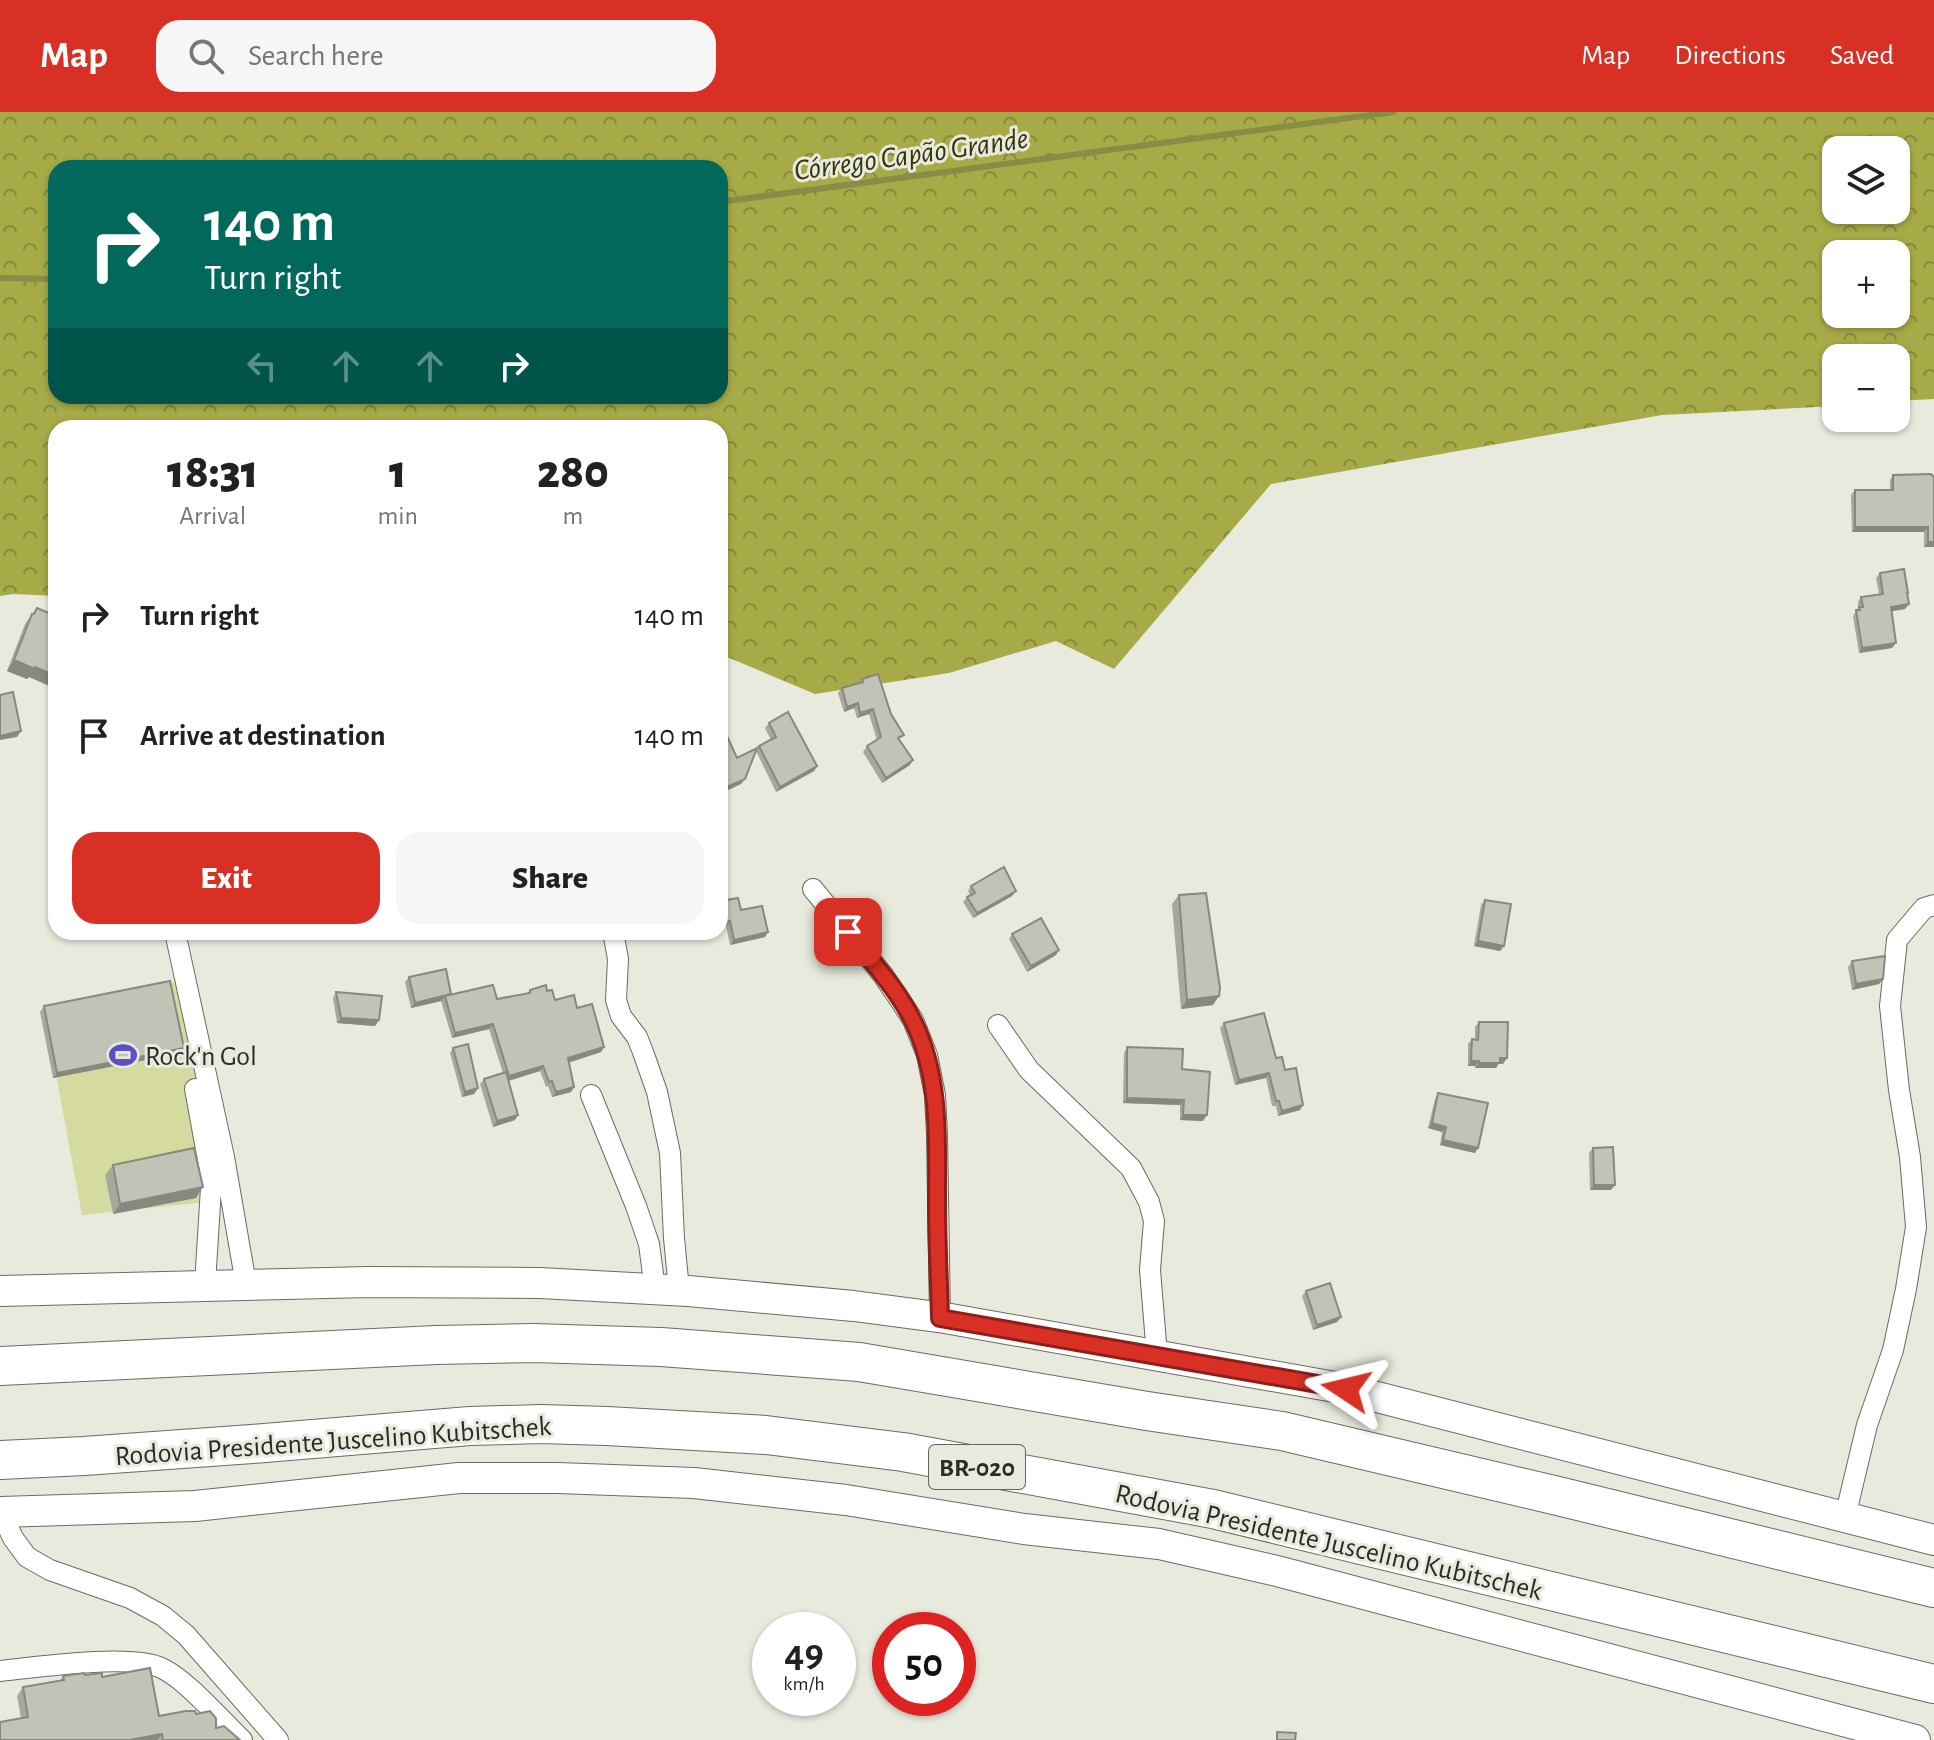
<!DOCTYPE html>
<meta charset="utf-8">
<style>
body{margin:0;font-family:"Alegreya Sans",sans-serif;background:#f6f6f6;color:#222;height:100vh;display:flex;flex-direction:column;font-size:30px;white-space:nowrap}
*{box-sizing:border-box;margin:0}
p{font-size:26px;color:#767676}
.icon{flex:none;width:44px;height:44px;fill:none;stroke:currentColor;stroke-width:2;stroke-linecap:round;stroke-linejoin:round}
.map{position:relative;flex:1;overflow:hidden}
.sheet{position:absolute;left:48px;top:308px;width:680px;height:520px;display:flex;flex-direction:column;background:#fff;border-radius:24px;box-shadow:0 2px 6px #0004}
.sheet>*{flex:none}
.banner{position:absolute;left:48px;top:48px;width:680px;height:244px;border-radius:24px;box-shadow:0 2px 6px #0004;background:#00695c;color:#fff;overflow:hidden}
.buttons{position:absolute;left:1822px;top:24px;display:grid;gap:16px}
.buttons a{display:grid;place-items:center;width:88px;height:88px;border-radius:16px;background:#fff;box-shadow:0 2px 6px #0004;font-size:40px}
.speed{position:absolute;left:752px;top:1500px;display:flex;gap:16px;font-size:40px;font-weight:700;text-align:center}
.speed>*{display:grid;place-content:center;width:104px;height:104px;border-radius:50%;background:#fff;box-shadow:0 2px 6px #0004;line-height:1}
.speed small{font-size:20px;font-weight:400}
.speed .limit{border:12px solid #d22;background:#fff;color:#111}
.pin{position:absolute;display:grid;place-items:center;width:68px;height:68px;color:#fff;margin:-34px;border-radius:16px;box-shadow:0 4px 12px #0006}
.me{position:absolute;width:88px;margin:-44px;rotate:280deg;stroke-linejoin:round;filter:drop-shadow(0 0 6px #0008)}
.turn{display:flex;align-items:center;gap:28px;height:168px;padding:0 24px;font-size:36px}
.turn .icon{width:104px;height:104px;stroke-width:2.5}
.turn b{display:block;font-size:56px;line-height:68px}
.lanes{display:flex;align-items:center;height:76px;padding:0 24px;background:#0003;justify-content:center;gap:40px;direction:ltr}
.lanes .off{opacity:.35}
.eta{display:flex;justify-content:space-evenly;align-items:center;height:136px;text-align:center}
.eta b{font-size:48px;font-weight:800;line-height:56px}
.primary-button{display:flex;gap:16px;margin-top:auto;padding:16px 24px}
.primary-button a{flex:1;height:92px;border-radius:24px;background:#d93025;color:#fff;font-size:32px;font-weight:800;line-height:92px;text-align:center}
.primary-button a+a{background:#f6f6f6;color:#222}
ul{padding:0;list-style:none}
li{display:flex;align-items:center;gap:24px;height:120px;padding:0 24px}
li div{flex:1}
li b{display:block;font-size:30px}
li em{font-style:normal}
header{display:flex;align-items:center;gap:48px;box-sizing:border-box;height:112px;padding:0 40px;background:#d93025;color:#fff}
header strong{font-size:38px}
nav{display:flex;gap:44px;margin-inline-start:auto;font-size:28px}
.search{width:560px;height:72px;background:#f6f6f6;display:flex;align-items:center;gap:20px;box-sizing:border-box;padding:0 28px;border-radius:24px;color:#767676;font-size:30px}
.map>svg:first-child{display:block}
.forest{fill:url(#forest-crowns);fill-rule:evenodd}
.pitch{fill:#d5da9e}
.lines{fill:none;stroke-linecap:round;stroke-linejoin:round}
.stream{stroke:#898c45;stroke-width:6}
.street-casing{stroke:#6a6c61;stroke-width:22}
.secondary-casing{stroke:#6a6c61;stroke-width:32}
.highway-casing{stroke:#6a6c61;stroke-width:40}
.street{stroke:#fff;stroke-width:20}
.secondary{stroke:#fff;stroke-width:30}
.highway{stroke:#fff;stroke-width:38}
.wall{fill:#a7a89d}
.shaded-wall{fill:#888880}
.building{fill:#c2c3b7;stroke:#888880;stroke-width:2}
.route-casing{stroke:#8d1f18;stroke-width:20}
.route{stroke:#d93025;stroke-width:14}
.labels{text-anchor:middle;stroke-width:6;stroke-linejoin:round;paint-order:stroke}
.shield{fill:#e9eade;stroke:#64645e;stroke-width:2}
.shield-label{font-size:26px;font-weight:bold;fill:#2b2b27}
.poi-label{font-size:28px;fill:#2b2b27;stroke:#e9eade;text-anchor:start}
.street-label{font-size:28px;fill:#2b2b27;stroke:#e9eade}
.water-label{font-size:30px;font-style:italic;fill:#34350a;stroke:#e9eade}
</style>
<header>
<strong>Map</strong>
<div class="search"><svg class="icon" aria-label="search" viewBox="0 0 24 24"><circle cx="10" cy="10" r="6"/><path d="M15 15l6 6"/></svg>Search here</div>
<nav><a>Map</a><a>Directions</a><a>Saved</a></nav>
</header>
<div class="map">
<svg width="1934" height="1628" viewBox="0 0 1934 1628">
<defs>
<pattern id="forest-crowns" width="20" height="18" patternUnits="userSpaceOnUse" patternTransform="scale(2)"><rect width="20" height="18" fill="#a6aa47"/><path d="M2 6a3 3 0 1 1 6 0M12 15a3 3 0 1 1 6 0" fill="none" stroke="#878b3b"/></pattern>
</defs>
<rect width="100%" height="100%" fill="#e9eade"/>
<path class="forest" d="M0,0H1934V287L1896,289V246H1836V294L1662,303L1271,372L1114,557L1056,529L949,561L815,582L720,542V316H56V484L13,482L0,484ZM1836,38H1896V98H1836ZM56,56H720V284H56ZM1836,142H1896V202H1836Z"/>
<path class="pitch" d="M176,870L204,989L216,1089L82,1103L44,897Z"/>
<g class="lines">
<path class="stream" d="M720,90L1394,0
M0,166L56,167"/>
<g class="street-casing">
<path id="street" d="M813,777L883,863L900,888L913,908L927,943L935,983L937,1023L940,1206
M175,820L224,1045L246,1172
M613,820L618,847L616,888L621,904L637,925L643,940L657,980L670,1041L674,1126L679,1178
M998,913L1029,958L1131,1056L1149,1090L1154,1109L1150,1158L1157,1243
M195,977L210,1059L211,1076L205,1172
M591,983L636,1094L649,1132L655,1177
M1,1400L13,1426L27,1445L50,1458L130,1486L163,1504L186,1523L278,1628
M1845,1405L1867,1313L1893,1238L1906,1177L1916,1115L1910,1045L1899,978L1890,894L1897,828L1924,796L1934,793
M0,1559C37,1555 127,1542 159,1555C183,1564 222,1609 242,1628"/>
</g>
<g class="secondary-casing">
<path id="secondary" d="M0,1179L369,1170L540,1171L688,1179L854,1194L945,1206L1346,1277L1934,1428
M0,1400L195,1394L459,1366H558L694,1371L846,1388L1024,1417L1159,1432L1277,1459L1915,1628"/>
</g>
<g class="highway-casing">
<path id="highway" d="M0,1254L436,1233L533,1231L661,1235L859,1250L1147,1299L1282,1319L1558,1384L1934,1476
M0,1348L84,1344L252,1332L470,1314L541,1312L607,1314L766,1323L903,1340L1213,1397L1934,1572"/>
</g>
<use href="#street" class="street"/>
<use href="#secondary" class="secondary"/>
<use href="#highway" class="highway"/>
</g>
<path class="wall" d="M1893,363L1934,365V435H1924V420H1852L1851,383L1855,378H1890V368Z
M1880,461L1907,483L1905,497L1892,499V536L1859,541L1853,504L1858,496V490L1861,485L1879,482L1876,466Z
M37,496L29,565L27,567L7,559L25,512Z
M862,567L900,628L910,653L882,671L863,640L867,634L877,628L869,602L857,606L854,596L844,600L838,581L842,576L859,571Z
M769,611L817,654L814,659L776,680L756,639L759,634L771,628L765,616Z
M971,774L1012,784L973,806L963,790L967,785L970,783L968,779Z
M1179,783L1213,893L1181,897L1172,792Z
M1485,788L1504,834L1500,839L1474,834L1481,793Z
M720,789L741,798L765,825L730,833L726,814L720,815Z
M1012,822L1056,843L1027,860L1009,827Z
M1852,849L1883,867L1879,872L1852,878L1848,855Z
M409,865L451,882L497,887L527,882L530,878L547,879L555,888L577,896L604,935L601,940L569,950L574,975L571,980L552,985L548,974L546,975L540,959L508,969L515,1008L493,1015L480,972L484,967L503,961L489,917L452,926L441,889L411,896L405,870Z
M336,880L379,908L375,914L337,911L333,886Z
M44,894L184,936L181,941L53,966L40,900Z
M1479,910L1503,952L1499,951L1496,956H1475V954H1468V932L1472,927H1475V915Z
M1224,911L1276,946L1285,958L1300,998L1278,1004L1276,994H1272L1266,966L1235,973L1220,916Z
M1127,935L1182,957L1203,1009L1180,1008V993L1123,991L1124,941Z
M453,936L478,976L474,982L462,985L450,941Z
M1438,981L1475,1041L1440,1033L1442,1020L1428,1016L1435,987Z
M1593,1036L1611,1078H1590L1589,1041Z
M113,1053L196,1086L113,1102L105,1063Z
M1306,1179L1341,1205L1337,1210L1313,1218L1302,1184Z
M85,1563L102,1565L159,1604L196,1602L216,1616L240,1628H0L21,1606L17,1584L23,1575L60,1569L63,1564Z"/>
<path class="shaded-wall" d="M1855,415H1928L1924,420H1852Z
M1928,430H1934V435H1924Z
M1909,492L1905,497L1887,500L1891,495Z
M1896,531L1892,536L1859,541L1862,536Z
M14,548L35,555L56,564V577L29,565L27,567L7,559Z
M858,591L854,596L844,600L847,595Z
M873,597L869,602L857,606L860,601Z
M21,619L17,625L0,628V624Z
M913,648L910,653L882,671L886,666Z
M817,654L814,659L776,680L780,675Z
M745,667L741,672L720,682V678Z
M1016,779L1012,784L973,806L977,801Z
M730,809L726,814L720,815L721,811Z
M768,820L765,825L730,833L734,828Z
M1478,829L1504,834L1500,839L1474,834Z
M1059,838L1056,843L1027,860L1031,854Z
M1883,867L1879,872L1852,878L1856,872Z
M451,882L445,884L441,889L411,896L415,891Z
M1219,884L1213,893L1181,897L1187,888Z
M341,906L379,908L375,914L337,911Z
M493,912L489,917L452,926L455,921Z
M604,935L601,940L565,952L568,946Z
M184,936L181,941L53,966L57,961Z
M1500,946H1507L1503,952L1499,951L1496,956H1475L1479,951Z
M1471,949H1479L1475,954H1468Z
M543,954L540,959L505,970L509,964Z
M1269,961L1266,966L1235,973L1239,968Z
M574,975L571,980L552,985L556,980Z
M478,976L474,982L462,985L465,980Z
M1127,986L1184,988L1180,993L1123,991Z
M1303,993L1300,998L1278,1004L1282,999Z
M518,1003L515,1008L493,1015L497,1009Z
M1183,1003H1207L1203,1009L1180,1008Z
M1432,1011L1446,1015L1442,1020L1428,1016Z
M1443,1028L1478,1036L1475,1041L1440,1033Z
M1594,1073H1615L1611,1078H1590Z
M203,1075L196,1086L113,1102L120,1092Z
M1341,1205L1337,1210L1313,1218L1317,1213Z
M162,1622L157,1628H130V1627Z"/>
<path class="building" d="M1931,362L1934,365V430H1928V415H1855V378H1893V363Z
M1904,457L1908,481H1907L1909,492L1891,495L1896,531L1862,536L1856,498H1860L1859,495H1863L1861,485L1883,482L1880,461Z
M37,496L56,504V564L35,555V557L14,548L32,502H34Z
M878,562L891,602L904,623L898,626L913,648L886,666L867,634L881,625L873,597L860,601L858,591L847,595L842,576L863,570L862,567Z
M13,580L21,619L0,624V583Z
M788,600L817,654L780,675L759,634L776,625L769,611Z
M720,609L737,646L757,636L745,667L720,678Z
M1004,755L1016,779L977,801L967,785L975,781L971,774Z
M1206,781L1220,876L1219,884L1187,888L1179,783Z
M738,786L741,798L762,794L768,820L734,828L730,809L720,811V789Z
M1485,788L1511,792L1504,834L1478,829Z
M1041,806L1059,838L1031,854L1012,822Z
M1885,844L1883,867L1856,872L1852,849Z
M446,857L451,882L415,891L409,865Z
M170,869L184,936L57,961L44,894Z
M493,873L497,887L530,881V878L546,873L547,879L552,878L555,888L574,883L577,896L592,892L604,935L568,946L574,975L556,980L552,969L549,970L543,954L509,964L493,912L455,921L445,884Z
M336,880L382,884L379,908L341,906Z
M1264,901L1276,946L1282,945L1285,958L1296,956L1303,993L1282,999L1279,989H1276L1269,961L1239,968L1224,911Z
M1479,910H1508L1507,946H1500V951H1479V949H1471L1472,927L1478,928Z
M468,932L478,976L465,980L453,936Z
M1127,935L1183,937L1182,957L1210,960L1207,1003H1183L1184,988L1127,986Z
M506,960L518,1003L497,1009L484,967Z
M1438,981L1488,991L1478,1036L1443,1028L1446,1015L1432,1011Z
M1613,1035L1615,1073H1594L1593,1036Z
M194,1036L203,1075L120,1092L113,1053Z
M1330,1171L1341,1205L1317,1213L1306,1179Z
M150,1556L159,1604L186,1599H195L196,1602L210,1599L216,1606V1616L224,1614L240,1628H163L162,1622L130,1628H0V1610L28,1605L23,1575L64,1568L63,1564L84,1561L85,1563L102,1561V1565Z
M1277,1620L1296,1621L1295,1628H1277Z"/>
<g class="lines">
<g class="route-casing">
<path id="route" d="M848,820C870,848 897,876 913,909C941,965 937,1028 937,1089C937,1128 939,1167 940,1206L1346,1277"/>
</g>
<use href="#route" class="route"/>
</g>
<defs>
<g id="stadium-bare" transform="scale(2.16)"><path d="M0-5a6.5 5 0 1 0 0 10a6.5 5 0 1 0 0-10ZM-3.5-1.8h7v3.6h-7Z" fill="#5a51c9" stroke="#e9eade" stroke-width="2.5" paint-order="stroke"/></g>
</defs>
<g fill-rule="evenodd">
<use href="#stadium-bare" x="123" y="943"/>
</g>
<g class="labels">
<rect class="shield" x="929" y="1333" width="96" height="44" rx="6"/>
<g class="shield-label">
<text x="977" y="1364">BR-020</text>
</g>
<g class="poi-label">
<text x="145" y="953">Rock'n Gol</text>
</g>
<g class="street-label">
<text transform="translate(333 1328) rotate(-4)" y="10">Rodovia Presidente Juscelino Kubitschek</text>
<text transform="translate(1329 1429) rotate(13)" y="10">Rodovia Presidente Juscelino Kubitschek</text>
</g>
<g class="water-label">
<text transform="translate(911 42) rotate(-8)" y="10">Córrego Capão Grande</text>
</g>
</g>
</svg>
<div class="buttons">
<a><svg class="icon" aria-label="layers" viewBox="0 0 24 24"><path d="M12 4l9 5-9 5-9-5zM3 14l9 5 9-5"/></svg></a>
<a>+</a>
<a>−</a>
</div>
<div class="speed"><div>49<small>km/h</small></div><div class="limit">50</div></div>
<div class="pin" style="left:848px;top:820px;background:#d93025"><svg class="icon" aria-label="arrive" viewBox="0 0 24 24"><path d="M6 21V4h12l-3 4 3 4H6"/></svg></div>
<svg class="me" style="left:1346px;top:1277px" viewBox="-20 -20 40 40"><path d="M0-17L14 15 0 8-14 15z" fill="#d93025" stroke="#fff" stroke-width="4"/></svg>
<div class="banner">
<div class="turn"><svg class="icon" aria-label="right" viewBox="0 0 24 24"><path d="M7 20v-9h11M14 6l5 5-5 5"/></svg><div><b>140 m</b>Turn right</div></div>
<div class="lanes"><svg class="icon off" aria-label="left" viewBox="0 0 24 24"><path d="M17 20v-9H6M10 6l-5 5 5 5"/></svg><svg class="icon off" aria-label="ahead" viewBox="0 0 24 24"><path d="M12 20V5M6 11l6-6 6 6"/></svg><svg class="icon off" aria-label="ahead" viewBox="0 0 24 24"><path d="M12 20V5M6 11l6-6 6 6"/></svg><svg class="icon" aria-label="right" viewBox="0 0 24 24"><path d="M7 20v-9h11M14 6l5 5-5 5"/></svg></div>
</div>
<section class="sheet">
<div class="eta">
<div><b>18:31</b><p>Arrival</p></div>
<div><b>1</b><p>min</p></div>
<div><b>280</b><p>m</p></div>
</div>
<ul>
<li><svg class="icon" aria-label="right" viewBox="0 0 24 24"><path d="M7 20v-9h11M14 6l5 5-5 5"/></svg><div><b>Turn right</b></div><em>140 m</em></li>
<li><svg class="icon" aria-label="arrive" viewBox="0 0 24 24"><path d="M6 21V4h12l-3 4 3 4H6"/></svg><div><b>Arrive at destination</b></div><em>140 m</em></li>
</ul>
<div class="primary-button"><a>Exit</a><a>Share</a></div>
</section>
</div>
